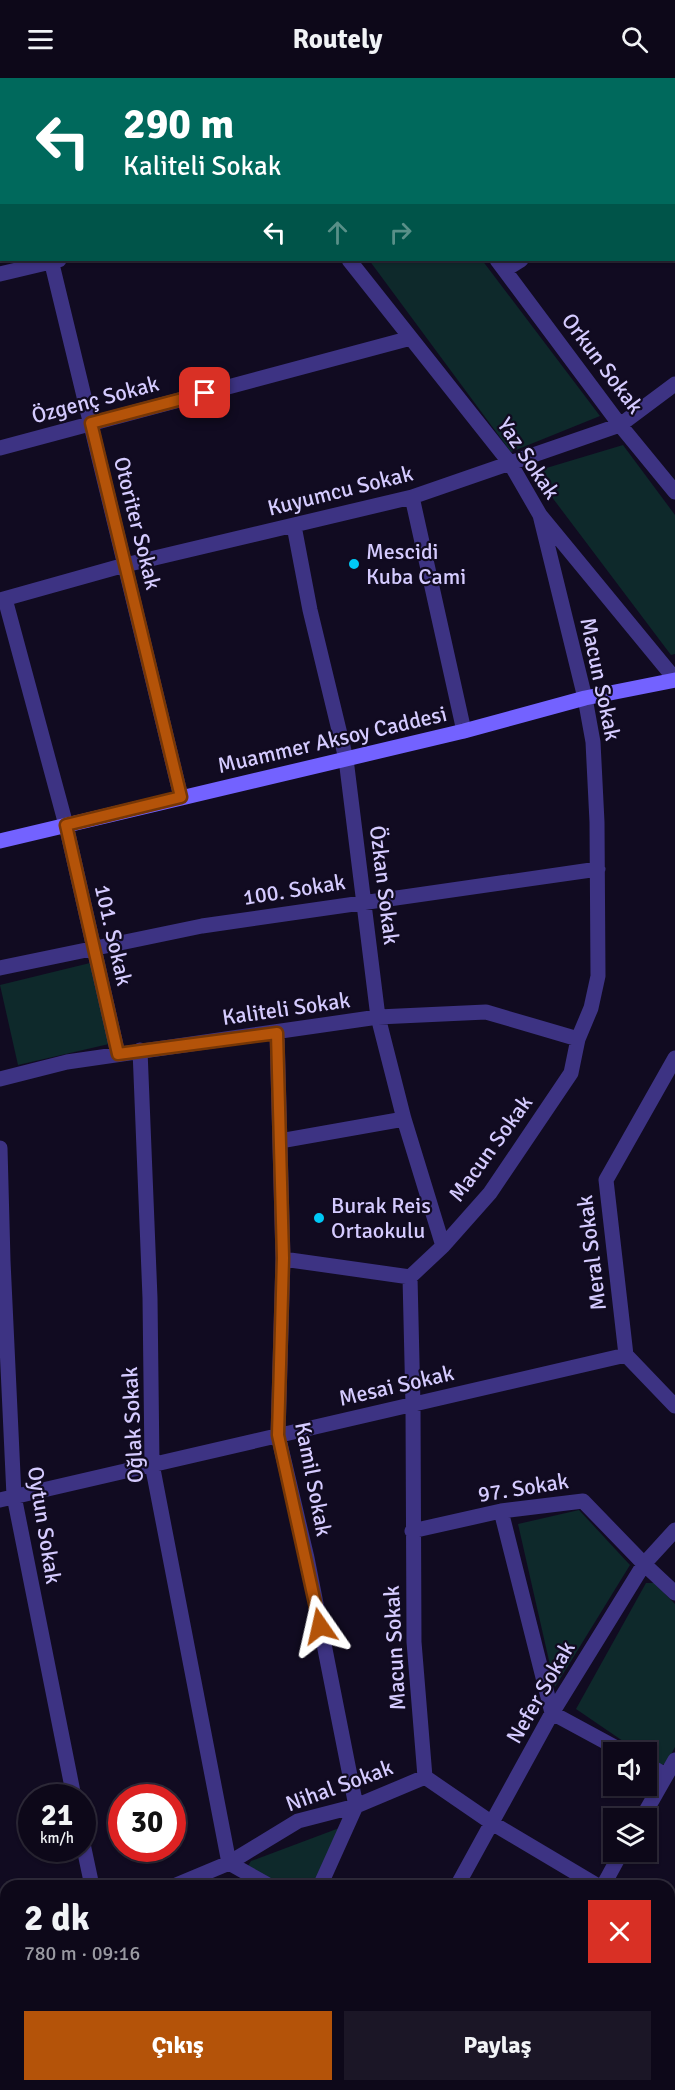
<!DOCTYPE html>
<html lang="tr">
<meta charset="utf-8">
<style>
body{margin:0;font-family:Signika,sans-serif;background:#1b1626;color:#f1f3f6;height:100vh;display:flex;flex-direction:column;font-size:22px;white-space:nowrap}
*{box-sizing:border-box;margin:0}
p{font-size:20px;color:#9a9aa2}
.icon{flex:none;width:33px;height:33px;fill:none;stroke:currentColor;stroke-width:2;stroke-linecap:round;stroke-linejoin:round}
.map{position:relative;flex:1;overflow:hidden}
.side{position:absolute;left:0px;top:1802px;width:675px;height:212px;display:flex;flex-direction:column;background:#0d0819;border-radius:18px 18px 0 0;box-shadow:0 2px 4px #0004,0 0 0 2px #2d2938}
.side>*{flex:none}
.hud{position:absolute;left:0px;top:0px;width:675px;height:183px;box-shadow:0 2px 4px #0004,0 0 0 2px #2d2938;background:#00695c;color:#fff;overflow:hidden}
.fabs{position:absolute;left:603px;top:1664px;display:grid;gap:12px}
.fabs a{display:grid;place-items:center;width:54px;height:54px;border-radius:0px;background:#0d0819;box-shadow:0 2px 4px #0004,0 0 0 2px #2d2938;font-size:30px}
.speed{position:absolute;left:18px;top:1706px;display:flex;gap:12px;font-size:30px;font-weight:700;text-align:center}
.speed>*{display:grid;place-content:center;width:78px;height:78px;border-radius:50%;background:#0d0819;box-shadow:0 2px 4px #0004,0 0 0 2px #2d2938;line-height:1}
.speed small{font-size:15px;font-weight:400}
.speed .limit{border:9px solid #d22;background:#fff;color:#111}
.pin{position:absolute;display:grid;place-items:center;width:51px;height:51px;color:#fff;margin:-26px;border-radius:12px;box-shadow:0 3px 9px #0006}
.me{position:absolute;width:66px;margin:-33px;rotate:349deg;stroke-linejoin:round;filter:drop-shadow(0 0 4px #0008)}
.turn{display:flex;align-items:center;gap:21px;height:126px;padding:0 24px;font-size:27px}
.turn .icon{width:78px;height:78px;stroke-width:2.5}
.turn b{display:block;font-size:42px;line-height:51px}
.lanes{display:flex;align-items:center;height:57px;padding:0 24px;background:#0003;justify-content:center;gap:30px;direction:ltr}
.lanes .off{opacity:.35}
.round{display:grid;place-items:center;flex:none;width:63px;height:63px;border-radius:0px;background:#1b1626}
.summary{display:flex;align-items:center;justify-content:space-between;height:102px;padding:0 24px}
h1{font-size:36px;font-weight:700;line-height:45px}
.button{display:flex;gap:12px;margin-top:auto;padding:12px 24px}
.button a{flex:1;height:69px;border-radius:0px;background:#b45309;color:#fff;font-size:24px;font-weight:700;line-height:69px;text-align:center}
.button a+a{background:#1b1626;color:#f1f3f6}
header{display:flex;justify-content:space-between;align-items:center;height:78px;padding:0 24px;background:#0d0819;font-size:27px;font-weight:700}
.map>svg:first-child{display:block}
.green{fill:#0e292b}
.lines{fill:none;stroke-linecap:round;stroke-linejoin:round}
.minor{stroke:#3d3383;stroke-width:15}
.tertiary{stroke:#3d3383;stroke-width:15}
.secondary{stroke:#7362ff;stroke-width:15}
.route-casing{stroke:#753606;stroke-width:15}
.route{stroke:#b45309;stroke-width:10}
.poi-dot{fill:#00c9f6;stroke:#110b21;stroke-width:2}
.labels{text-anchor:middle;stroke-width:4.5;stroke-linejoin:round;paint-order:stroke}
.street-label{font-size:22px;fill:#d5cbff;stroke:#110b21}
.poi-label{font-size:22px;fill:#d5cbff;stroke:#110b21;text-anchor:start}
</style>
<header><svg class="icon" aria-label="menu" viewBox="0 0 24 24"><path d="M4 6h16M4 12h16M4 18h16"/></svg>Routely<svg class="icon" aria-label="search" viewBox="0 0 24 24"><circle cx="10" cy="10" r="6"/><path d="M15 15l6 6"/></svg></header>
<div class="map">
<svg width="675" height="2012" viewBox="0 0 675 2012">
<rect width="100%" height="100%" fill="#110b21"/>
<path class="green" d="M369,182H482L600,338L511,374Z
M623,367L675,437V576L671,577L533,394Z
M90,885L109,966L18,987L0,907Z
M579,1432L630,1487L555,1609L518,1446Z
M646,1505H654L675,1526V1669L666,1686L657,1687L647,1680L646,1674H639L576,1631Z
M342,1749L313,1807H282L251,1795L248,1788L251,1783Z"/>
<g class="lines">
<path class="minor" d="M10,0L11,2
M221,0L222,2
M363,0L364,2
M441,2L443,0
M51,182L181,719
M349,182L510,385L540,437L675,601
M497,182L620,347L675,414
M505,192L521,182
M0,196L59,182
M0,370L411,260
M412,419L464,653
M540,437L585,620L593,664L597,744L598,898L591,930L578,961L571,995L490,1115L443,1168L410,1199L413,1327L414,1564L425,1699L492,1745L598,1808
M294,448L310,532L346,681L378,939L404,1041L443,1168
M5,521L66,747L118,976
M0,522L125,487L412,419L620,347L675,306
M0,890L202,848L598,791
M277,955L283,1181L278,1357L307,1480L356,1728L320,1808
M140,972L150,1220L152,1386L229,1785L270,1808
M675,980L606,1102L626,1277L675,1328
M0,1001L67,984L378,939L486,934L578,961
M280,1063L404,1041
M0,1070L3,1183L14,1418L74,1719
M283,1181L410,1199
M0,1422L626,1277
M501,1433L552,1635L624,1674
M412,1453L501,1433L583,1423L644,1486L675,1515
M646,1686L666,1697
M642,1740L675,1682
M82,1761L92,1808
M174,1808L229,1785L298,1743L356,1728L425,1699
M457,1808L552,1635L644,1486L675,1452
M603,1808L622,1773
M669,1849L675,1853
M669,1969L675,1959
M56,2007L70,2012
M6,2012L1,1986L6,1979
M491,2012L494,2007
M644,2012L647,2007"/>
<path class="tertiary" d="M623,0L624,2
M674,76L675,78"/>
<path class="secondary" d="M0,763L464,653L585,620L675,602
M0,1847L6,1849
M0,1883L6,1885
M311,2007L324,2012
M406,2007L418,2012"/>
</g>
<g class="lines">
<g class="route-casing">
<path id="route" d="M205,315L91,345L181,719L66,747L118,976L277,955L283,1180L278,1357L320,1548"/>
</g>
<use href="#route" class="route"/>
</g>
<g class="poi-dot">
<circle cx="354" cy="486" r="6"/>
<circle cx="319" cy="1140" r="6"/>
</g>
<g class="labels">
<g class="street-label">
<text transform="translate(603 285) rotate(53)" y="8">Orkun Sokak</text>
<text transform="translate(95 321) rotate(-15)" y="8">Özgenç Sokak</text>
<text transform="translate(529 380) rotate(56)" y="8">Yaz Sokak</text>
<text transform="translate(340 412) rotate(-14)" y="8">Kuyumcu Sokak</text>
<text transform="translate(138 445) rotate(76)" y="8">Otoriter Sokak</text>
<text transform="translate(601 601) rotate(78)" y="8">Macun Sokak</text>
<text transform="translate(332 661) rotate(-13)" y="8">Muammer Aksoy Caddesi</text>
<text transform="translate(385 807) rotate(83)" y="8">Özkan Sokak</text>
<text transform="translate(294 811) rotate(-9)" y="8">100. Sokak</text>
<text transform="translate(114 857) rotate(77)" y="8">101. Sokak</text>
<text transform="translate(286 930) rotate(-8)" y="8">Kaliteli Sokak</text>
<text transform="translate(490 1070) rotate(-54)" y="8">Macun Sokak</text>
<text transform="translate(591 1175) rotate(-97)" y="8">Meral Sokak</text>
<text transform="translate(396 1307) rotate(-13)" y="8">Mesai Sokak</text>
<text transform="translate(132 1347) rotate(-93)" y="8">Oğlak Sokak</text>
<text transform="translate(314 1401) rotate(79)" y="8">Kamil Sokak</text>
<text transform="translate(523 1409) rotate(-9)" y="8">97. Sokak</text>
<text transform="translate(45 1447) rotate(81)" y="8">Oytun Sokak</text>
<text transform="translate(394 1570) rotate(-93)" y="8">Macun Sokak</text>
<text transform="translate(540 1614) rotate(-60)" y="8">Nefer Sokak</text>
<text transform="translate(339 1707) rotate(-20)" y="8">Nihal Sokak</text>
</g>
<g class="poi-label">
<text x="366" y="481">Mescidi<tspan x="366" dy="25">Kuba Cami</tspan></text>
<text x="331" y="1135">Burak Reis<tspan x="331" dy="25">Ortaokulu</tspan></text>
</g>
</g>
</svg>
<div class="fabs">
<a><svg class="icon" aria-label="sound" viewBox="0 0 24 24"><path d="M4 9h4l5-4v14l-5-4H4zM17 9q2 3 0 6"/></svg></a>
<a><svg class="icon" aria-label="layers" viewBox="0 0 24 24"><path d="M12 4l9 5-9 5-9-5zM3 14l9 5 9-5"/></svg></a>
</div>
<div class="speed"><div>21<small>km/h</small></div><div class="limit">30</div></div>
<div class="pin" style="left:205px;top:315px;background:#d93025"><svg class="icon" aria-label="arrive" viewBox="0 0 24 24"><path d="M6 21V4h12l-3 4 3 4H6"/></svg></div>
<svg class="me" style="left:320px;top:1548px" viewBox="-20 -20 40 40"><path d="M0-17L14 15 0 8-14 15z" fill="#b45309" stroke="#fff" stroke-width="4"/></svg>
<div class="hud">
<div class="turn"><svg class="icon" aria-label="left" viewBox="0 0 24 24"><path d="M17 20v-9H6M10 6l-5 5 5 5"/></svg><div><b>290 m</b>Kaliteli Sokak</div></div>
<div class="lanes"><svg class="icon" aria-label="left" viewBox="0 0 24 24"><path d="M17 20v-9H6M10 6l-5 5 5 5"/></svg><svg class="icon off" aria-label="ahead" viewBox="0 0 24 24"><path d="M12 20V5M6 11l6-6 6 6"/></svg><svg class="icon off" aria-label="right" viewBox="0 0 24 24"><path d="M7 20v-9h11M14 6l5 5-5 5"/></svg></div>
</div>
<section class="side">
<div class="summary"><div><h1>2 dk</h1><p>780 m · 09:16</p></div><a class="round" style="background:#d93025;color:#fff"><svg class="icon" aria-label="close" viewBox="0 0 24 24"><path d="M6 6l12 12M18 6L6 18"/></svg></a></div>
<div class="button"><a>Çıkış</a><a>Paylaş</a></div>
</section>
</div>
